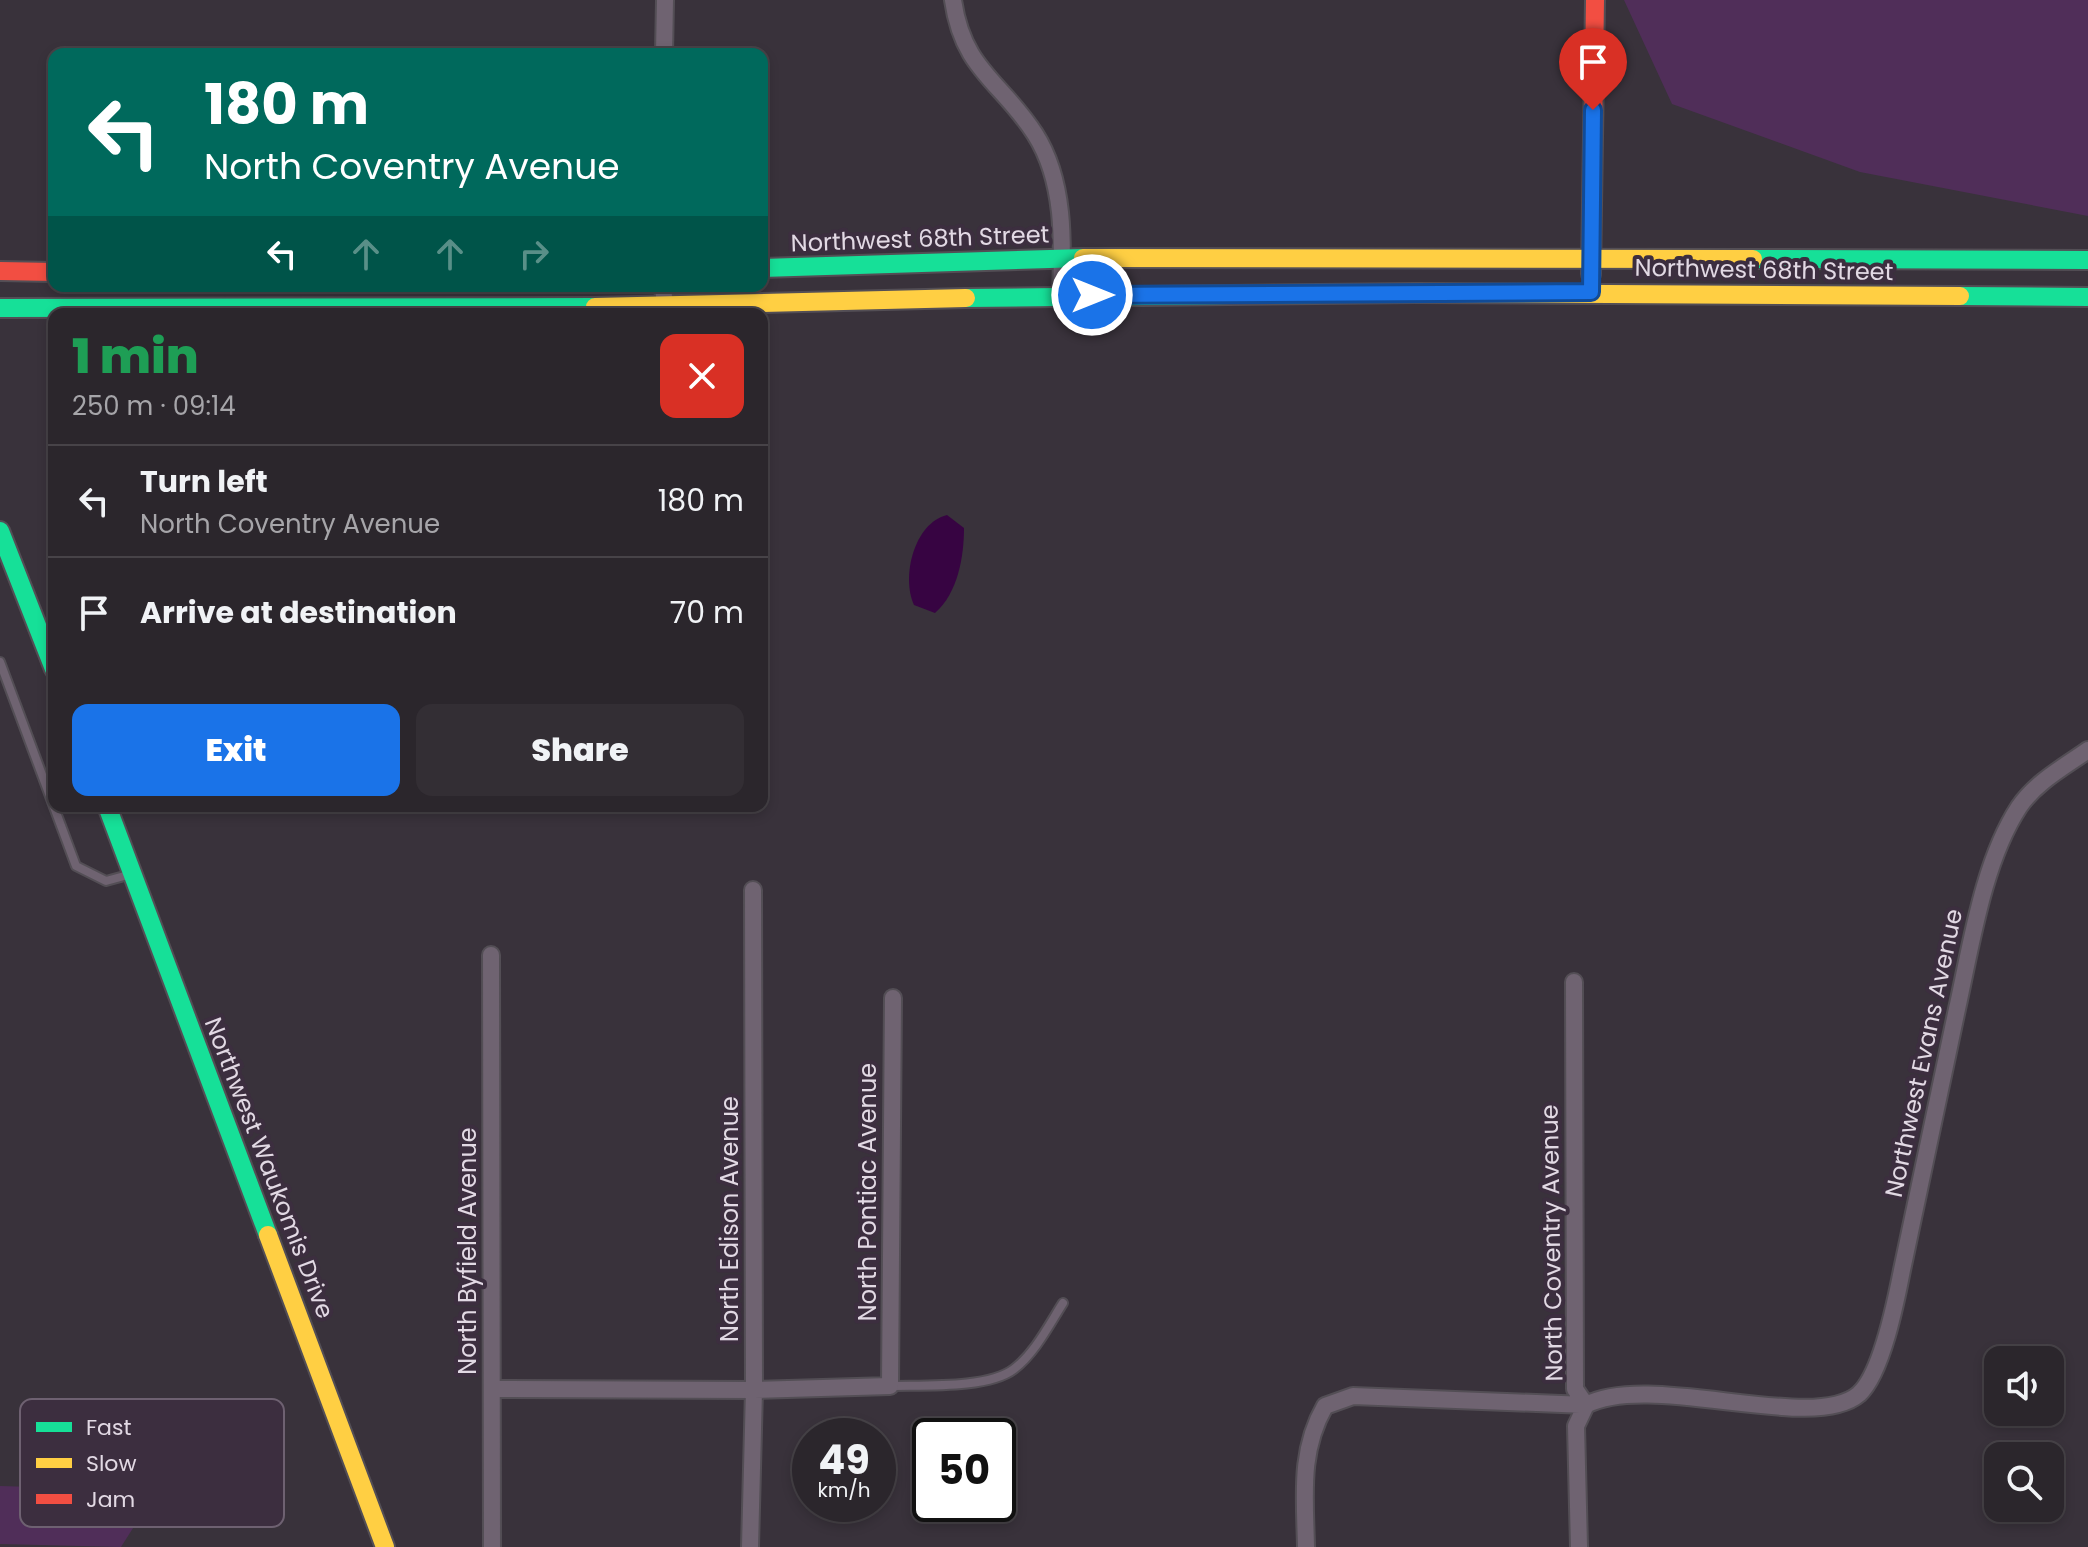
<!DOCTYPE html>
<meta charset="utf-8">
<style>
body{margin:0;font-family:Poppins,sans-serif;background:#332e34;color:#f1f3f6;height:100vh;display:flex;flex-direction:column;font-size:30px;white-space:nowrap}
*{box-sizing:border-box;margin:0}
p{font-size:26px;color:#a6a5a9}
.icon{flex:none;width:44px;height:44px;fill:none;stroke:currentColor;stroke-width:2;stroke-linecap:round;stroke-linejoin:round}
.map{position:relative;flex:1;overflow:hidden}
.drawer{position:absolute;left:48px;top:308px;width:720px;height:504px;display:flex;flex-direction:column;background:#2b262c;border-radius:16px;box-shadow:0 4px 12px #0003,0 0 0 2px #474348}
.drawer>*{flex:none}
.hud{position:absolute;left:48px;top:48px;width:720px;height:244px;border-radius:16px;box-shadow:0 4px 12px #0003,0 0 0 2px #474348;background:#00695c;color:#fff;overflow:hidden}
.tools{position:absolute;left:1984px;top:1346px;display:grid;gap:16px}
.tools a{display:grid;place-items:center;width:80px;height:80px;border-radius:16px;background:#2b262c;box-shadow:0 4px 12px #0003,0 0 0 2px #474348;font-size:40px}
.speed{position:absolute;left:792px;top:1418px;display:flex;gap:16px;font-size:40px;font-weight:700;text-align:center}
.speed>*{display:grid;place-content:center;width:104px;height:104px;border-radius:50%;background:#2b262c;box-shadow:0 4px 12px #0003,0 0 0 2px #474348;line-height:1}
.speed small{font-size:20px;font-weight:400}
.speed .limit{border:4px solid #111;border-radius:12px;background:#fff;color:#111}
.pin{position:absolute;display:grid;place-items:center;width:68px;height:68px;color:#fff;margin:-82px -34px;border-radius:50% 50% 50% 0;rotate:-45deg;box-shadow:0 0 8px #0007}
.pin .icon{rotate:45deg}
.me{position:absolute;width:88px;margin:-44px;rotate:90deg;stroke-linejoin:round;filter:drop-shadow(0 0 6px #0008)}
.turn{display:flex;align-items:center;gap:28px;height:168px;padding:0 24px;font-size:36px}
.turn .icon{width:104px;height:104px;stroke-width:2.5}
.turn b{display:block;font-size:56px;line-height:68px}
.lanes{display:flex;align-items:center;height:76px;padding:0 24px;background:#0003;justify-content:center;gap:40px;direction:ltr}
.lanes .off{opacity:.35}
.round{display:grid;place-items:center;flex:none;width:84px;height:84px;border-radius:16px;background:#332e34}
.overview{display:flex;align-items:center;justify-content:space-between;height:136px;padding:0 24px}
h1{font-size:48px;font-weight:800;line-height:60px;color:#1e9e55}
.primary-button{display:flex;gap:16px;margin-top:auto;padding:16px 24px}
.primary-button a{flex:1;height:92px;border-radius:16px;background:#1a73e8;color:#fff;font-size:32px;font-weight:800;line-height:92px;text-align:center}
.primary-button a+a{background:#332e34;color:#f1f3f6}
ul{padding:0;list-style:none}
li{display:flex;align-items:center;gap:24px;height:112px;padding:0 24px;border-top:2px solid #474348}
li div{flex:1}
li b{display:block;font-size:30px}
li em{font-style:normal}
.map>svg:first-child{display:block}
.green{fill:#502e59}
.water{fill:#370442}
.lines{fill:none;stroke-linecap:round;stroke-linejoin:round}
.lane-casing{stroke:#534e55;stroke-width:12}
.street-casing{stroke:#534e55;stroke-width:20}
.fast-casing{stroke:#534e55;stroke-width:22}
.slow-casing{stroke:#534e55;stroke-width:22}
.jam-casing{stroke:#534e55;stroke-width:22}
.lane{stroke:#6f6371;stroke-width:8}
.street{stroke:#6f6371;stroke-width:16}
.fast{stroke:#16e098;stroke-width:18}
.slow{stroke:#ffcf43;stroke-width:18}
.jam{stroke:#f24e42;stroke-width:18}
.route-casing{stroke:#114b97;stroke-width:20}
.route{stroke:#1a73e8;stroke-width:14}
.labels{text-anchor:middle;stroke-width:8;stroke-linejoin:round;paint-order:stroke}
.street-label{font-size:24px;fill:#e2d9e4;stroke:#3c2e3f}
.key{fill:#3c2e3f;stroke:#6e6171;stroke-width:2}
.key-label{font-size:22px;fill:#e2d9e4}
</style>
<div class="map">
<svg width="2088" height="1547" viewBox="0 0 2088 1547">
<rect width="100%" height="100%" fill="#39323b"/>
<path class="green" d="M1624,0H2088V216L1860,172L1672,104Z
M0,1486L102,1489L142,1514L121,1547L0,1544Z"/>
<path class="water" d="M947,515L964,528C964,556 958,593 935,613L914,605C901,577 914,523 947,515Z"/>
<g class="lines">
<g class="lane-casing">
<path id="lane" d="M0,662L76,866L106,881L128,875
M890,1386C922,1385 988,1389 1014,1369C1035,1353 1049,1325 1063,1303"/>
</g>
<g class="street-casing">
<path id="street" d="M953,0C963,70 1001,81 1035,134C1065,181 1063,242 1061,295
M664,54L665,0
M663,286L665,307
M491,955L492,1547
M1574,982L1575,1389L1586,1405L1576,1426L1579,1547
M492,1389L754,1390L890,1386L893,998
M750,1547L754,1390L753,890
M1306,1547C1305,1497 1299,1451 1325,1406L1353,1396L1586,1405C1651,1371 1813,1434 1859,1394C1882,1373 1896,1301 1902,1270C1920,1183 1939,1096 1957,1009C1971,946 1983,862 2019,807C2036,782 2064,767 2088,750"/>
</g>
<g class="fast-casing">
<path id="fast" d="M1753,259L2088,260
M762,268L1083,258
M1960,296L2088,297
M966,298L1415,293
M0,308L595,307
M0,531L54,669
M107,806L268,1235"/>
</g>
<g class="slow-casing">
<path id="slow" d="M1083,258L1753,259
M1415,293L1960,296
M595,307L966,298
M268,1235L385,1547"/>
</g>
<g class="jam-casing">
<path id="jam" d="M0,271L54,272
M1591,274L1595,0"/>
</g>
<use href="#lane" class="lane"/>
<use href="#street" class="street"/>
<use href="#fast" class="fast"/>
<use href="#slow" class="slow"/>
<use href="#jam" class="jam"/>
</g>
<g class="lines">
<g class="route-casing">
<path id="route" d="M1092,295L1591,292L1593,110"/>
</g>
<use href="#route" class="route"/>
</g>
<g class="labels">
<g class="street-label">
<text transform="translate(920 239) rotate(-2)" y="8">Northwest 68th Street</text>
<text transform="translate(1764 270) rotate(1)" y="8">Northwest 68th Street</text>
<text transform="translate(1924 1053) rotate(-78)" y="8">Northwest Evans Avenue</text>
<text transform="translate(269 1168) rotate(69)" y="8">Northwest Waukomis Drive</text>
<text transform="translate(868 1192) rotate(-90)" y="8">North Pontiac Avenue</text>
<text transform="translate(730 1219) rotate(-90)" y="8">North Edison Avenue</text>
<text transform="translate(1552 1243) rotate(-91)" y="8">North Coventry Avenue</text>
<text transform="translate(468 1251) rotate(-90)" y="8">North Byfield Avenue</text>
</g>
</g>
<rect x="20" y="1399" width="264" height="128" rx="12" class="key"/>
<rect x="36" y="1422" width="36" height="10" fill="#16e098"/>
<rect x="36" y="1458" width="36" height="10" fill="#ffcf43"/>
<rect x="36" y="1494" width="36" height="10" fill="#f24e42"/>
<g class="key-label">
<text x="86" y="1435">Fast</text>
<text x="86" y="1471">Slow</text>
<text x="86" y="1507">Jam</text>
</g>
</svg>
<div class="tools">
<a><svg class="icon" aria-label="sound" viewBox="0 0 24 24"><path d="M4 9h4l5-4v14l-5-4H4zM17 9q2 3 0 6"/></svg></a>
<a><svg class="icon" aria-label="search" viewBox="0 0 24 24"><circle cx="10" cy="10" r="6"/><path d="M15 15l6 6"/></svg></a>
</div>
<div class="speed"><div>49<small>km/h</small></div><div class="limit">50</div></div>
<div class="pin" style="left:1593px;top:110px;background:#d93025"><svg class="icon" aria-label="arrive" viewBox="0 0 24 24"><path d="M6 21V4h12l-3 4 3 4H6"/></svg></div>
<svg class="me" style="left:1092px;top:295px" viewBox="-20 -20 40 40"><circle r="17" fill="#1a73e8" stroke="#fff" stroke-width="3"/><path d="M0-11L8 9 0 5-8 9z" fill="#fff"/></svg>
<div class="hud">
<div class="turn"><svg class="icon" aria-label="left" viewBox="0 0 24 24"><path d="M17 20v-9H6M10 6l-5 5 5 5"/></svg><div><b>180 m</b>North Coventry Avenue</div></div>
<div class="lanes"><svg class="icon" aria-label="left" viewBox="0 0 24 24"><path d="M17 20v-9H6M10 6l-5 5 5 5"/></svg><svg class="icon off" aria-label="ahead" viewBox="0 0 24 24"><path d="M12 20V5M6 11l6-6 6 6"/></svg><svg class="icon off" aria-label="ahead" viewBox="0 0 24 24"><path d="M12 20V5M6 11l6-6 6 6"/></svg><svg class="icon off" aria-label="right" viewBox="0 0 24 24"><path d="M7 20v-9h11M14 6l5 5-5 5"/></svg></div>
</div>
<section class="drawer">
<div class="overview"><div><h1>1 min</h1><p>250 m · 09:14</p></div><a class="round" style="background:#d93025;color:#fff"><svg class="icon" aria-label="close" viewBox="0 0 24 24"><path d="M6 6l12 12M18 6L6 18"/></svg></a></div>
<ul>
<li><svg class="icon" aria-label="left" viewBox="0 0 24 24"><path d="M17 20v-9H6M10 6l-5 5 5 5"/></svg><div><b>Turn left</b><p>North Coventry Avenue</p></div><em>180 m</em></li>
<li><svg class="icon" aria-label="arrive" viewBox="0 0 24 24"><path d="M6 21V4h12l-3 4 3 4H6"/></svg><div><b>Arrive at destination</b></div><em>70 m</em></li>
</ul>
<div class="primary-button"><a>Exit</a><a>Share</a></div>
</section>
</div>
